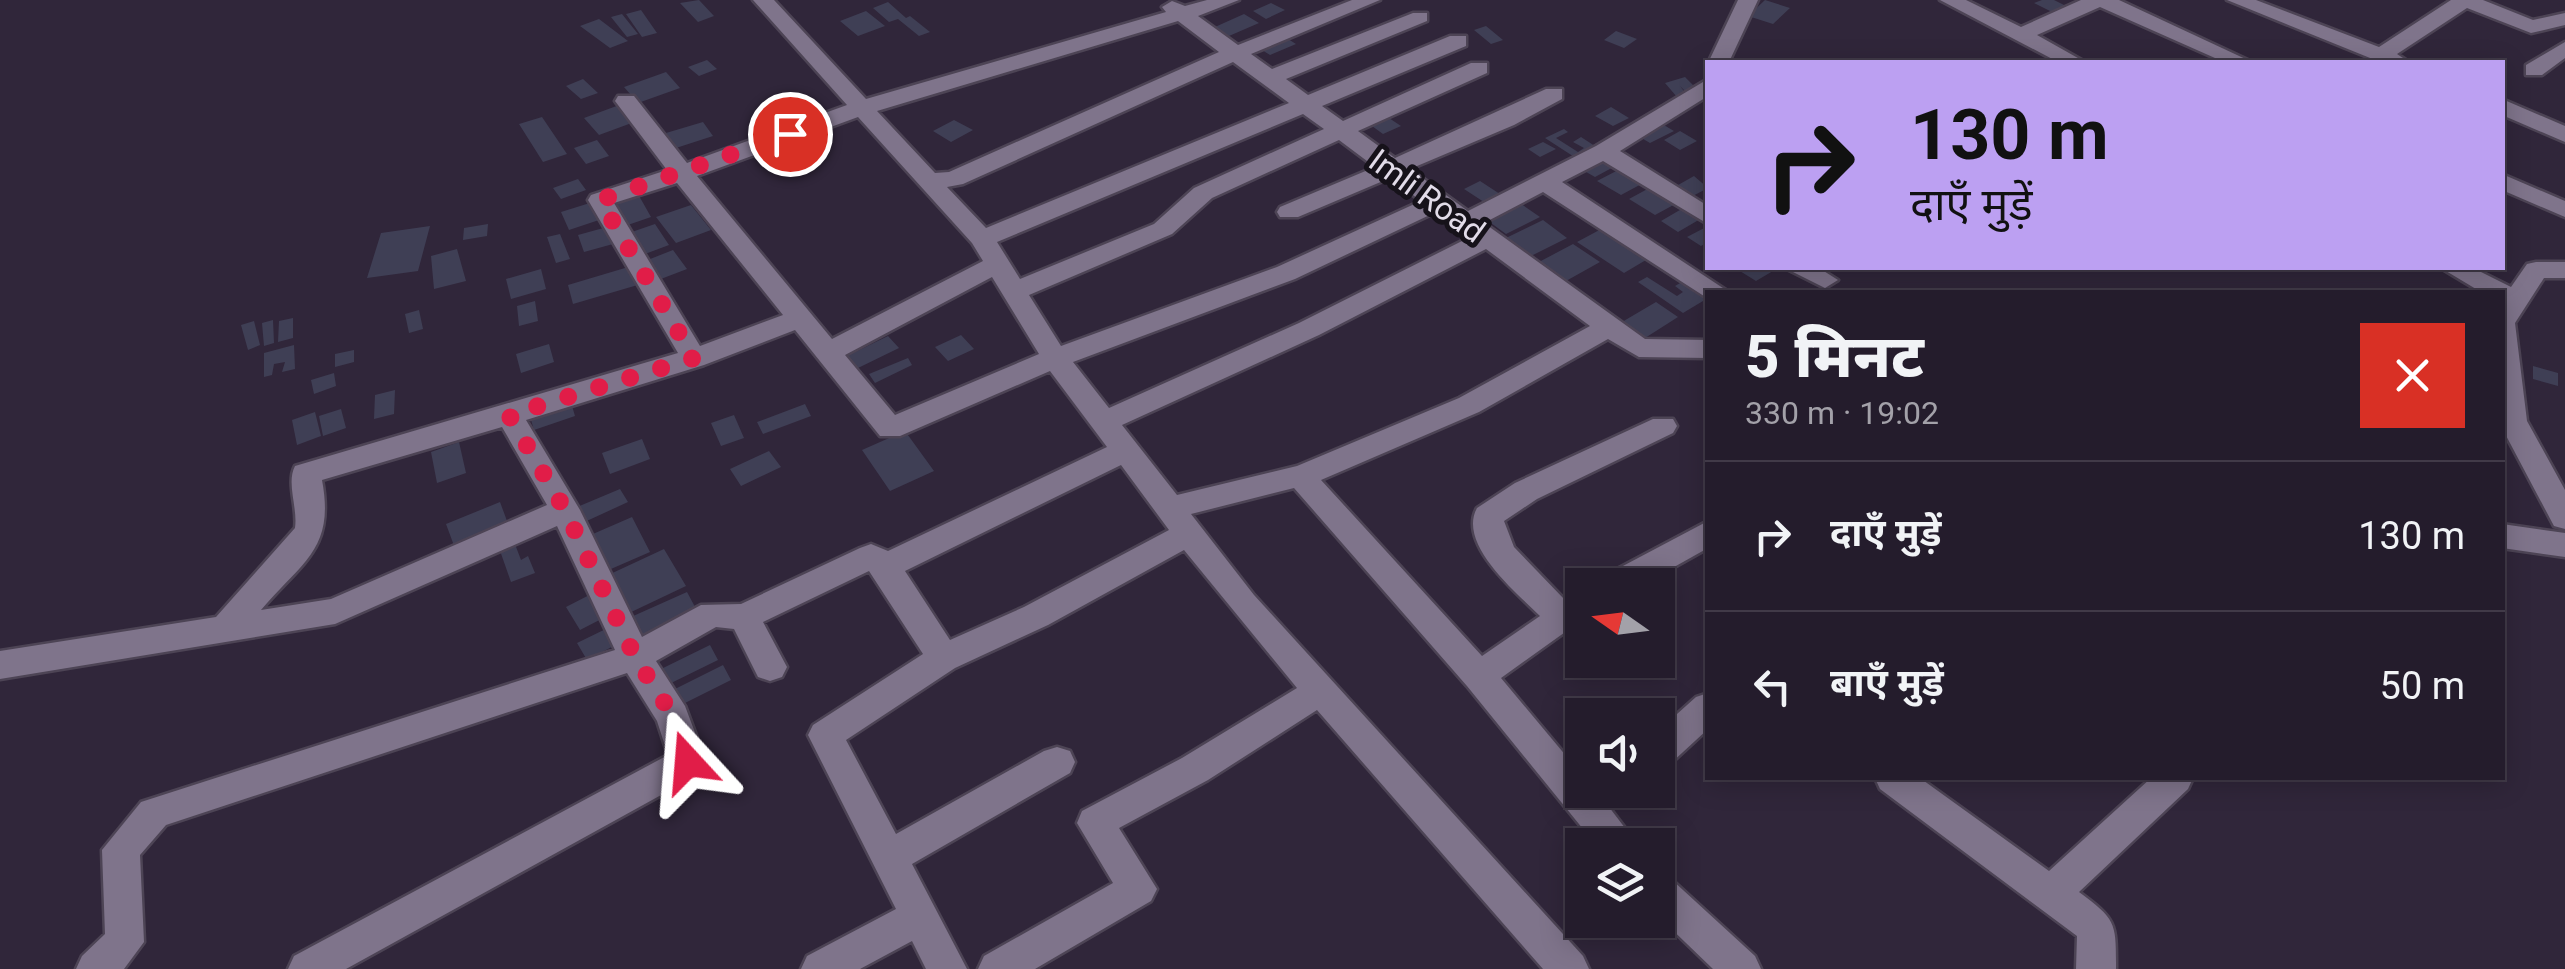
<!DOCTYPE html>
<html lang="hi">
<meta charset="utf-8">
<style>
body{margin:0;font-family:Roboto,"Noto Sans Devanagari",sans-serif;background:#2c2534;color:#f1f3f6;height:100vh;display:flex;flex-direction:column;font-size:38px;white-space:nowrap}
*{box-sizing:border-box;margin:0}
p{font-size:32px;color:#a3a1a9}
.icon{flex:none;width:55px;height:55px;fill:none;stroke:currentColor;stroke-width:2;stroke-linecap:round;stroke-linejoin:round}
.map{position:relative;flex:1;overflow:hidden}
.side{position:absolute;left:1705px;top:290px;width:800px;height:490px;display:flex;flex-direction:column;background:#241c2c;border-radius:0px;box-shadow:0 5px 25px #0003,0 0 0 2px #413a48}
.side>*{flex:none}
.top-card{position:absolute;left:1705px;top:60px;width:800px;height:210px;border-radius:0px;box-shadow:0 5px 25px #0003,0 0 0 2px #413a48;background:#bca0f2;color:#111;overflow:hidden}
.needle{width:65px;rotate:284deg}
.buttons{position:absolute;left:1565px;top:568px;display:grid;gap:20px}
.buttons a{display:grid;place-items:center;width:110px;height:110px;border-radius:0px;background:#241c2c;box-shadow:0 5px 25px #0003,0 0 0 2px #413a48;font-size:50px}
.pin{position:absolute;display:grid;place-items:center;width:85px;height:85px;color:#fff;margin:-42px;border:5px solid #fff;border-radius:50%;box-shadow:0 2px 10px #0007}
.me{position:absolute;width:110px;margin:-55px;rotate:341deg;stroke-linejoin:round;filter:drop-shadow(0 0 8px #0008)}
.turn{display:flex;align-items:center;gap:35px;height:210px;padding:0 40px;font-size:45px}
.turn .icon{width:130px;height:130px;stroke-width:2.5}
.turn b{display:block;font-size:70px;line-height:85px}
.round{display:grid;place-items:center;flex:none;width:105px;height:105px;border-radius:0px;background:#2c2534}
.head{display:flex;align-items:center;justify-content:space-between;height:170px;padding:0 40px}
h1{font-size:60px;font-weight:800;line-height:75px}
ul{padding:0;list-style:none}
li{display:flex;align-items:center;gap:30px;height:150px;padding:0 40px;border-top:2px solid #413a48}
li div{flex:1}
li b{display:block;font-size:38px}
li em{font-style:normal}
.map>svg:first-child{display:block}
.building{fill:#3f3f55}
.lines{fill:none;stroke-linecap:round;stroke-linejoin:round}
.minor-casing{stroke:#4d4455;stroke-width:5}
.minor{fill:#7f748b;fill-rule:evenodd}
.route{stroke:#e11d48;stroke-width:18;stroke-dasharray:0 32.4}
.labels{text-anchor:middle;stroke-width:10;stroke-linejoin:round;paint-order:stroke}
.street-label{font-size:32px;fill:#e2dce9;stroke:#16121a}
</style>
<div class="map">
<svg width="2565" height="969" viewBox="0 0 2565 969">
<rect width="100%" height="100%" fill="#30263a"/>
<path class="building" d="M699,0L714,16L698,22L680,3Z
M1765,0L1790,8L1773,24L1748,16Z
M2042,0H2054L2072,9L2058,15L2034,3Z
M888,2L906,18L910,16L930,32L919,36L898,19L889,22L873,8Z
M1271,3L1285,10L1266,19L1253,11Z
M641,10L657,33L642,37L626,14Z
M866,11L885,26L858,36L840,21Z
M622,14L638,34L627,37L611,17Z
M1244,14L1259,23L1229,36L1215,27Z
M599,19L628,41L610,48L580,26Z
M1486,26L1503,40L1491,44L1474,30Z
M1616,31L1637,39L1624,48L1604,40Z
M1288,39L1296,44L1270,55L1262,50Z
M707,60L717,69L699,76L688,67Z
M666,72L680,88L638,103L624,87Z
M1685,77L1700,92L1688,94L1680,86L1687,95L1677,97L1665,83Z
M583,79L598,93L581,99L566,86Z
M622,104L637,121L599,135L584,118Z
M1611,107L1629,118L1613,126L1595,116Z
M1383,114L1401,126L1383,134L1365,121Z
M542,117L567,154L543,162L519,124Z
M954,120L973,130L951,142L933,131Z
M1657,121L1674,131L1650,143L1633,133Z
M703,122L713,136L676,148L666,133Z
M1564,129L1568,132L1556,138L1578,152L1584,148L1573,142L1581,137L1601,150L1579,160L1545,138Z
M1680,131L1697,141L1680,150L1664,140Z
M597,140L609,156L586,164L574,148Z
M1543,142L1556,149L1540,157L1528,149Z
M1606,154L1621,163L1595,177L1579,168Z
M1624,167L1647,181L1621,195L1597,181Z
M1694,176L1708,188L1687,199L1671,189Z
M578,179L586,190L561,199L553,188Z
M1480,181L1503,196L1487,204L1464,189Z
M1653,186L1679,202L1655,215L1629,199Z
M638,194L651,217L622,227L609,203Z
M1514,199L1540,217L1506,234L1480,215Z
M593,202L602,219L569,230L561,212Z
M691,205L711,230L676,243L656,217Z
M1685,207L1702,218L1678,232L1661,221Z
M1543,220L1567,238L1531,256L1506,238Z
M488,224L487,236L463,240L464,228Z
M655,224L669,245L637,257L623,235Z
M430,226L418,271L367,278L381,233Z
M1708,226V242L1701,246L1687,237Z
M607,227L613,244L584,252L578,235Z
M1605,227L1651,257L1624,273L1577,242Z
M560,234L570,259L556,263L547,237Z
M1573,244L1600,262L1566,281L1539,262Z
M457,249L466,281L434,289L431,256Z
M673,250L687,269L653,282L640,263Z
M635,265L641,284L573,304L568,285Z
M1735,268H1778L1756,281Z
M541,269L546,289L511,299L506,279Z
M1647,277L1677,296L1683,292L1675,286L1687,279L1708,292V298L1683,313L1638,282Z
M535,301L538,321L519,326L517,306Z
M1656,302L1678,317L1645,338L1622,322Z
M419,310L423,329L409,333L405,314Z
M293,318V338L278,342L279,321Z
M273,320L274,343L264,346L262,323Z
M254,321L260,345L248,350L241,325Z
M961,335L974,349L948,361L935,347Z
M888,336L899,348L858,368L847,356Z
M549,344L554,362L521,373L516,354Z
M294,345L295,369L282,372L285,362L274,364L272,375L264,377V353Z
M354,350V362L335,367V354Z
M908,358L912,365L875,383L869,374Z
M2533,366L2558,373V386L2533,379Z
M334,373L336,386L314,394L311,380Z
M395,390L394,414L374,419L375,395Z
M570,399L575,416L534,430L529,413Z
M805,404L811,416L763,434L757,422Z
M341,409L346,428L323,436L319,416Z
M315,412L321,436L297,445L292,420Z
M734,415L744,438L721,446L711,423Z
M905,431L934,471L890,491L862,450Z
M642,439L650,459L610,474L602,453Z
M459,442L466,473L437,483L431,452Z
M769,451L781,467L741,486L730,469Z
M620,489L628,502L578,525L570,510Z
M500,502L510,529L456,551L446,524Z
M632,517L650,552L604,572L586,537Z
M513,539L521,560L528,556L535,573L511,582L498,545Z
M664,549L686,586L627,614L606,576Z
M599,590L613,613L580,630L566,607Z
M687,592L709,633L653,660L631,617Z
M616,624L625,640L587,660L577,643Z
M710,645L718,660L665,686L657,671Z
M723,665L731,680L677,707L669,692Z"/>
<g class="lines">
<g class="minor-casing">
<path id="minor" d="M753,0H774L866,99L1166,12L1162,7L1172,1L1185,6L1207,0H1239L1198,16L1238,45L1352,0H1380L1251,54L1272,69L1413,13H1427V21L1286,79L1308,95L1450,36H1466V46L1322,106L1343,121L1471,63H1487V73L1358,131L1395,158L1546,89H1562V99L1514,125L1410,169L1468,211L1596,146L1708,79V96L1620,151L1708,206V224L1603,161L1562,182L1729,292H1708L1707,298L1543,192L1484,223L1645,339L1708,340V358L1639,357L1608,339L1479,412L1321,480L1482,656L1540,616C1517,593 1457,544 1477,508L1515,483L1653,419H1673L1677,426L1673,433L1537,499L1504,521L1514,547L1564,599L1582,590V620L1501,678L1582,775V790H1596L1638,845H1596L1467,686L1294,488L1191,514L1254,595L1583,956L1589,969H1543L1317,710L1208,780L1119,828L1157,889L1151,901L1035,969H978L984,956L1113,883L1077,823L1082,811L1182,758L1297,688L1184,550L1048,625L955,668L846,740L896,834L1044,751L1057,747L1070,751L1075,762L1070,773L912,864L967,969H926L912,941L860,969H801L807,956L896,909L808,735L813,725L923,654L869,571L763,622L787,667L782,677L770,681L758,677L734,629L716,627L656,661L685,706L706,762L701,773L346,969H288L294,956L668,755L657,721L627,673L166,825L140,855L144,942L124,969H76L82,956L105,934L102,850L141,802L615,650L557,526L335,624L0,679V651L216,617L295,528C298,508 286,483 295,466L678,353L588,200L591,195L667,170L615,101L618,96H634L687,163L847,105ZM1178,21L1219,52L949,172L935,173L877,111ZM1233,62L1289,103L986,228L947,187L963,184ZM1303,114L1324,129L1194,188L1154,224L1020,279L997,242ZM858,117L972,243L983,261L832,339L697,176ZM1339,140L1375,167L1280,207L1277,212L1280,217H1298L1390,178L1421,201L1277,267L1061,346L1029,295L1172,234L1212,198ZM677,183L783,315L700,346L614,203ZM1436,212L1470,237L1299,323L1109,408L1073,362L1295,279ZM1486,249L1590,326L1459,398L1297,466L1177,495L1122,425L1319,335ZM992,277L1039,354L895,415L845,355ZM795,330L880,436H900L1050,371L1107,447L888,551L871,544L860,548L741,604L701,605L642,637L580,510L526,420L704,365ZM502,427L547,505L331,599L261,610C303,561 335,549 322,480ZM1121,465L1169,530L1024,607L950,640L905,571Z
M1738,0H1758L1729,62L1708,63Z
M1940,0H1966L2021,27L2081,0H2119L2252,62H2224L2100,7L2037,35L2085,62H2058Z
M2227,0H2256L2379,47L2451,0H2483L2533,20L2565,13V25L2531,33L2467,8L2397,54L2409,62H2380Z
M2565,42V58L2542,75H2526V65Z
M2502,99L2565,126V142L2502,115Z
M2502,174L2565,201V217L2502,190Z
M2536,262H2565V278H2544L2515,323L2527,421L2565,490V529L2554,526L2502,428V292H2481L2441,268H2473L2511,287L2527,264Z
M1785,268H1819L1838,280L1825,288Z
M1708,521V548L1642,585H1599L1604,576Z
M2502,524L2565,533V557L2502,548Z
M1708,693V729L1670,764L1658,768V731L1696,697Z
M1875,778H1920L2049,871L2151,778H2193L2188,789L2079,892C2117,920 2116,923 2116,969H2076L2077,936L1880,789Z
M1658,873L1671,879L1755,956L1761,969H1713L1658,916Z"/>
</g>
<use href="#minor" class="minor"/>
</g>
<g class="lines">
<path class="route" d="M688,762L673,716L635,657L565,510L509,415L694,358L600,200L790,134"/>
</g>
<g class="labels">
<g class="street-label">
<text transform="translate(1427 196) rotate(36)" y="11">Imli Road</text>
</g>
</g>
</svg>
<div class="buttons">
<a><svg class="needle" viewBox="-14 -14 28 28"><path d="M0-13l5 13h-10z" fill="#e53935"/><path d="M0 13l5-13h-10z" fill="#a3a1a9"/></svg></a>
<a><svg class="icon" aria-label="sound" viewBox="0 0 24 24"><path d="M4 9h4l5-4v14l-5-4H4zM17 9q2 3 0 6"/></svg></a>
<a><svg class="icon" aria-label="layers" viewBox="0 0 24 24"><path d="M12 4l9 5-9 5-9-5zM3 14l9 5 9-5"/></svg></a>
</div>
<div class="pin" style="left:790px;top:134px;background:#d93025"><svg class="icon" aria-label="arrive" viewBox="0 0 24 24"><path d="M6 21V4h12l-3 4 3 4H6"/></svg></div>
<svg class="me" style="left:688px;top:762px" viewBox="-20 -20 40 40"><path d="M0-17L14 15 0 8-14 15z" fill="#e11d48" stroke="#fff" stroke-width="4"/></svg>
<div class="top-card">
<div class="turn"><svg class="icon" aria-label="right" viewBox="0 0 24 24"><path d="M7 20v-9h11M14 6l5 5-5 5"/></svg><div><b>130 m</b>दाएँ मुड़ें</div></div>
</div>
<section class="side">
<div class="head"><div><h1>5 मिनट</h1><p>330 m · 19:02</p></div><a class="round" style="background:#d93025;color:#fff"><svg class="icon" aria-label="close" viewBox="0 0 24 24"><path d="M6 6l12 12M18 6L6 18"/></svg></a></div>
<ul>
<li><svg class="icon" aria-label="right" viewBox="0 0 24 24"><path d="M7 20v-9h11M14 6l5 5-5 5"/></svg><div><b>दाएँ मुड़ें</b></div><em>130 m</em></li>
<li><svg class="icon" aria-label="left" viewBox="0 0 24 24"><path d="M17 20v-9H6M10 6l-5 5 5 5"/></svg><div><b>बाएँ मुड़ें</b></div><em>50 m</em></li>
</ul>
</section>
</div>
